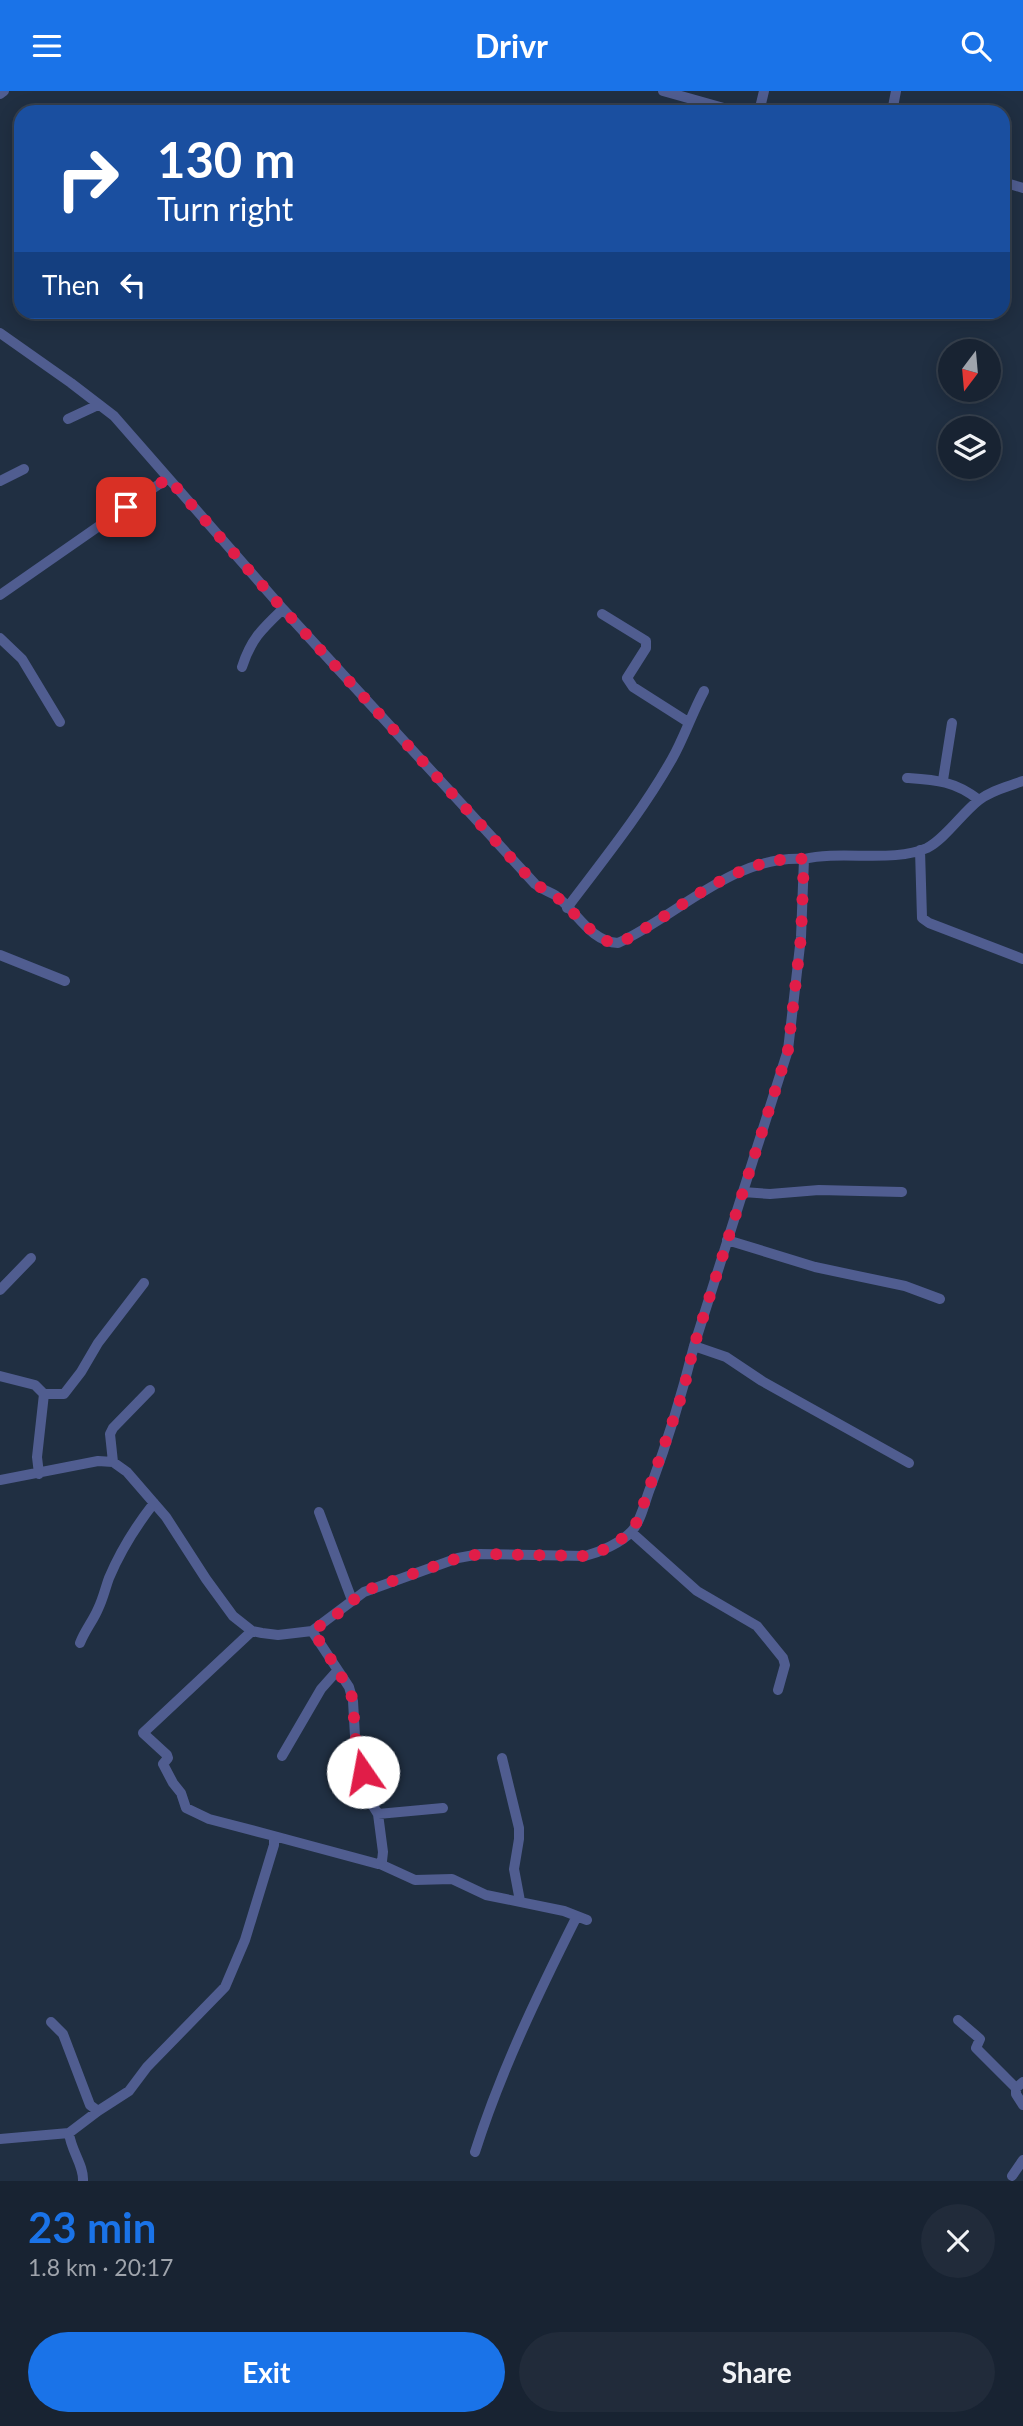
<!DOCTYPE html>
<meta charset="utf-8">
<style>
body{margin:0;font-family:Lato,sans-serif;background:#212b3a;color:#f1f3f6;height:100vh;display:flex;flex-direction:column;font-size:26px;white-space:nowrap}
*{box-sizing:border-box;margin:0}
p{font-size:23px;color:#9fa4ac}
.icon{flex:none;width:38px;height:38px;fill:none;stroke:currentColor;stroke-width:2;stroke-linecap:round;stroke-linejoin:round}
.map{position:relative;height:2090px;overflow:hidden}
.panel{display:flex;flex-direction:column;background:#182332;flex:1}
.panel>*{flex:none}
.banner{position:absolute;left:14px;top:14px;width:996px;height:214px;border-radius:21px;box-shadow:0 4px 18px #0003,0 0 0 2px #36404d;background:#1a4fa0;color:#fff;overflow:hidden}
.needle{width:46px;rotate:196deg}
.controls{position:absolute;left:938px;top:248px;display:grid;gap:14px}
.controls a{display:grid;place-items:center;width:63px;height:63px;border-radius:50%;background:#182332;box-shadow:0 4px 18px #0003,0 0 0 2px #36404d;font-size:35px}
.pin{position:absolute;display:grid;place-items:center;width:60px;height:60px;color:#fff;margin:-30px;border-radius:14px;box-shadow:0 4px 10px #0006}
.me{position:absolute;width:77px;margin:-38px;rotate:348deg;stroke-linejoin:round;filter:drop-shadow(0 0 5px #0008)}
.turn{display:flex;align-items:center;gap:24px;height:147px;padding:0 28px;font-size:32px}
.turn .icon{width:91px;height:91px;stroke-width:2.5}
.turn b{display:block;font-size:49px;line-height:60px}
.then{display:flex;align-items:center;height:66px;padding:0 28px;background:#0003;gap:14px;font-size:26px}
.round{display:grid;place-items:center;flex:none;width:74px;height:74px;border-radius:37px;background:#212b3a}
.head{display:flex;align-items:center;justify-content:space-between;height:119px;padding:0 28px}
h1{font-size:42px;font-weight:700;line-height:52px;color:#1a73e8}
.button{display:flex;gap:14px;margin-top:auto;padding:14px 28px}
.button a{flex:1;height:80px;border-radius:42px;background:#1a73e8;color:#fff;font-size:28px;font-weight:700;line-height:80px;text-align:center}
.button a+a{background:#212b3a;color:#f1f3f6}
header{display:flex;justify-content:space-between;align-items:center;height:91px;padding:0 28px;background:#1a73e8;color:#fff;font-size:32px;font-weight:700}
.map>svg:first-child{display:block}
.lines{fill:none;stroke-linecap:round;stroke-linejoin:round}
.minor{stroke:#505d90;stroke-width:10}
.route{stroke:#e11d48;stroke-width:12;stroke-dasharray:0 21.6}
</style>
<header><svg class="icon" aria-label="menu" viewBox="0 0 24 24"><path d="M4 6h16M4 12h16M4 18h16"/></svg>Drivr<svg class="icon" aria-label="search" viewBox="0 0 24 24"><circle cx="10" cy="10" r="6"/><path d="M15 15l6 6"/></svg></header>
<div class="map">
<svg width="1023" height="2090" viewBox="0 0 1023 2090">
<rect width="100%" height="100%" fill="#202f42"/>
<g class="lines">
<path class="minor" d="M663,0L738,21
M0,3L4,0
M759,21L764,0
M892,21L896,0
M1003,91L1023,97
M0,242L71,292L114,325L283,518L535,793C541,798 548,800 555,804C576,819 590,851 618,852C679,824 733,764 804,768
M68,328L98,314
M0,390L24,378
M0,504L168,387
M602,523L646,550V557L627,587L633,596L688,631
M0,547L22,568L60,631
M242,576C251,548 262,538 283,518
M907,687C936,689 955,690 979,709
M943,689L952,632
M920,759L922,827L929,832L1023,868
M567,817C604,768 642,721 672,668C684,647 692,622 704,600
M0,864L65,890
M743,1101L770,1103L819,1099L902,1101
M727,1149L815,1176L905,1195L940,1208
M0,1199L31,1167
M694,1255L726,1266L762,1290L909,1372
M0,1285L35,1294L44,1303H64L81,1281L98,1252L144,1192
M113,1371L110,1343L113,1337L150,1299
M39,1383L37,1366L44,1303
M0,1389L98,1370L113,1371L127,1381L166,1426L206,1488L233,1525L252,1540L262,1542L278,1544L312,1540L364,1501L458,1467L480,1463L585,1465C600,1461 621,1452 632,1440C642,1428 645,1409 651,1395C668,1349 682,1303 694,1255L788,959L801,846L804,768C841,759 894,772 927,757C945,748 962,722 979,709C992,699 1007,696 1023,690
M319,1421L352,1509
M631,1441L697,1500L757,1535L783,1567L785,1574L778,1599
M252,1540L143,1642L167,1664L168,1667L163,1673L173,1692L181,1702L186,1717L209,1728L274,1745
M80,1552C85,1539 93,1530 98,1518C103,1508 105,1498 109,1487C120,1461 136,1435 154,1412
M282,1665L321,1598L337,1580
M502,1667L519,1737V1748L514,1778L520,1810
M378,1723L443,1717
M380,1773L415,1789L452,1788L486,1804L564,1820L587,1829
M958,1929L980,1948L976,1957L1016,1997
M51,1931L63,1943L90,2014L98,2020
M1023,1991L1016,1997V2003L1023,2014
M0,2048L69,2042
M475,2061C501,1979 539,1901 577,1825
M1012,2085L1023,2069
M83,2090C84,2074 71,2060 69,2042L98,2020L129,2000L147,1976L225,1896L245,1849L274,1754V1745L378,1773L382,1770L383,1761L378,1723L368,1707L355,1645L353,1610L349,1596L312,1540"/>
</g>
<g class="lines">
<path class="route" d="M126,416L168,387L283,518L535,793L556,805L598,846L609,851L618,852L629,847C683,817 738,764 804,768L801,846L788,959L694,1255L683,1301L638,1429C627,1448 606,1460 585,1465L480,1463L458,1467L364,1500L336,1524L312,1540L326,1559L337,1580L349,1596L353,1610L355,1645L363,1681"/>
</g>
</svg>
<div class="controls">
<a><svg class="needle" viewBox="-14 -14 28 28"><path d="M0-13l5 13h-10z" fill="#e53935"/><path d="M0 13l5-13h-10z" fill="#9fa4ac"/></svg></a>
<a><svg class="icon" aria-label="layers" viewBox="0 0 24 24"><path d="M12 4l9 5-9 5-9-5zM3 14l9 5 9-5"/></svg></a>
</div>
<div class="pin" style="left:126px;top:416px;background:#d93025"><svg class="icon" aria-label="arrive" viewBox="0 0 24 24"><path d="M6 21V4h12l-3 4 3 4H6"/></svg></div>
<svg class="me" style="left:363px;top:1681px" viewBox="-20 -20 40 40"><circle r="19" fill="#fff"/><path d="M0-13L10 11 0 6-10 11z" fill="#e11d48"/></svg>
<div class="banner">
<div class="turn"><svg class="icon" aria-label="right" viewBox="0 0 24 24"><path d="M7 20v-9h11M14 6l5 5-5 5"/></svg><div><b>130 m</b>Turn right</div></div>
<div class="then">Then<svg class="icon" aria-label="left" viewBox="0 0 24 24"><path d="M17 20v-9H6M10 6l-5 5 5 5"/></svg></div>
</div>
</div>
<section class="panel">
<div class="head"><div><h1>23 min</h1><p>1.8 km · 20:17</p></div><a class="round"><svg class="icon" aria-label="close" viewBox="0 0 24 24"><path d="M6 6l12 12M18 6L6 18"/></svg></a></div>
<div class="button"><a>Exit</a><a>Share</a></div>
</section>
